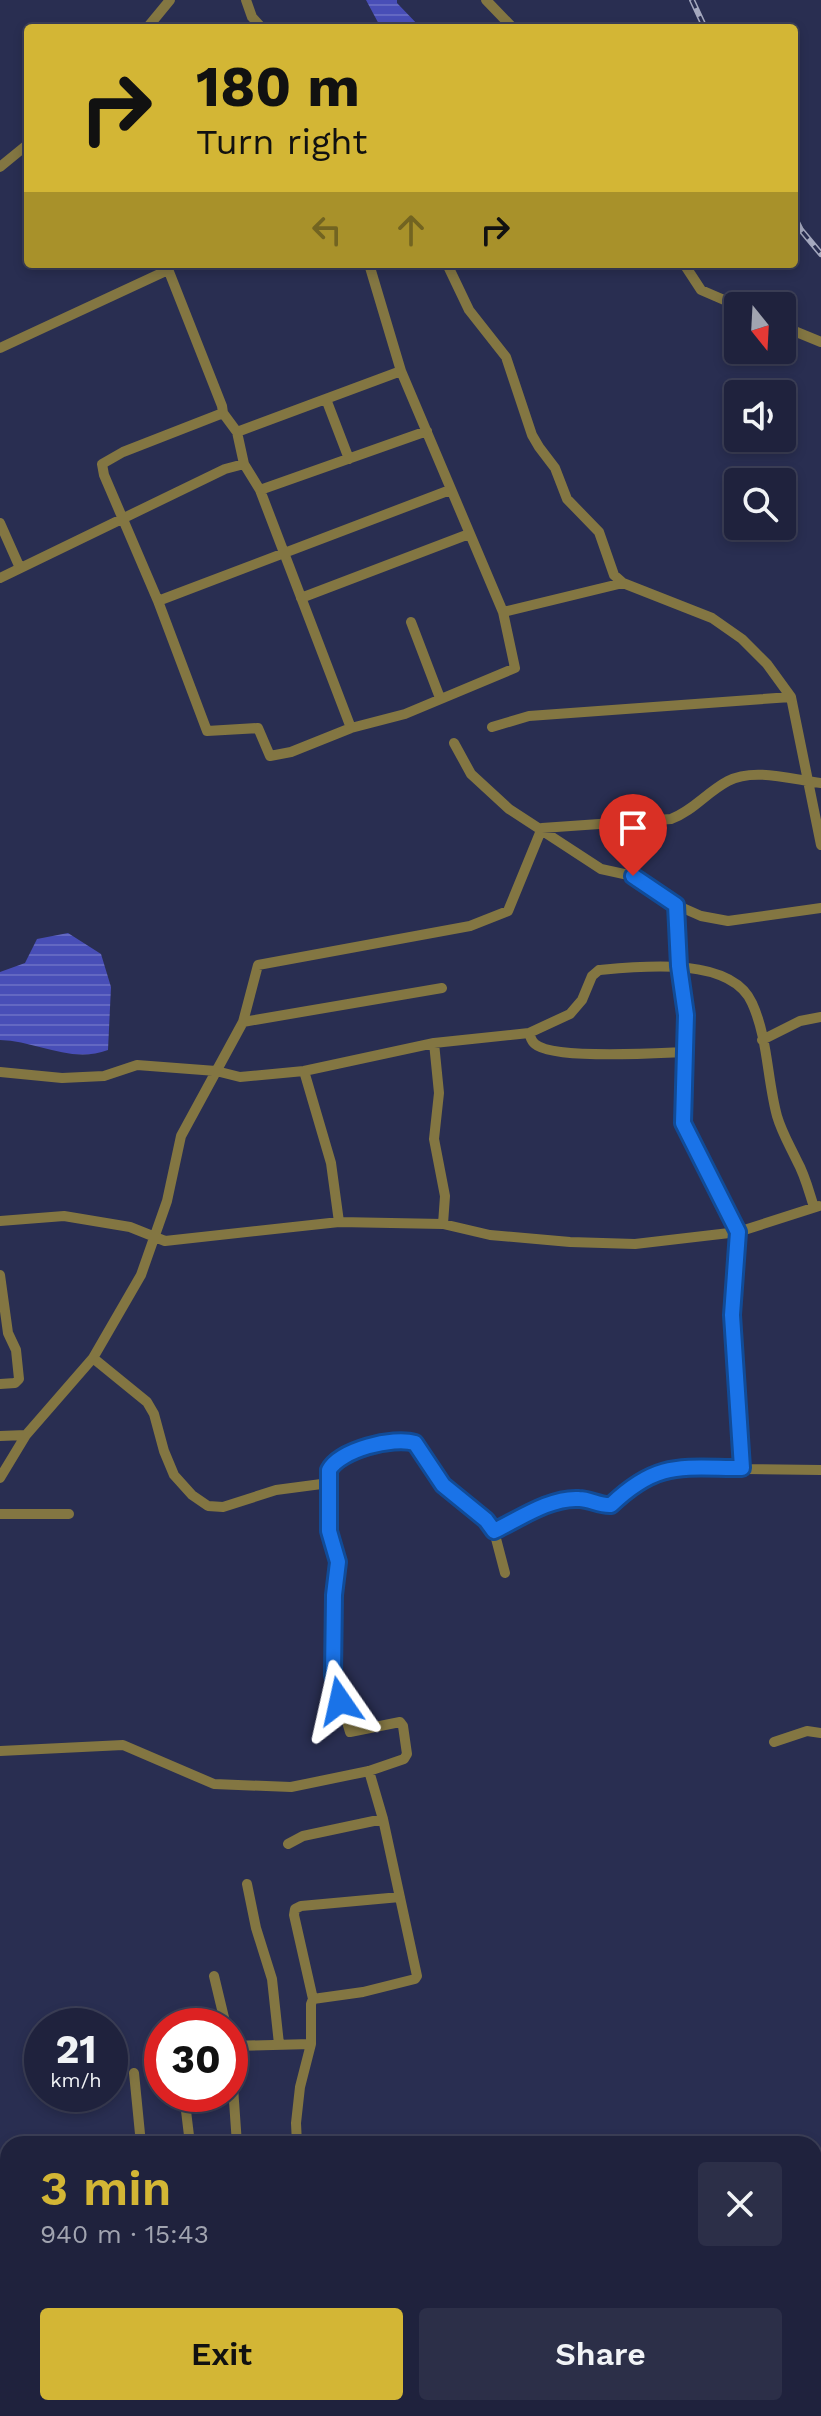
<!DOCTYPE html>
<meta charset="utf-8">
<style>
body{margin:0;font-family:"Work Sans",sans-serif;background:#2c2f48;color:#f1f3f6;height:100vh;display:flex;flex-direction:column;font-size:30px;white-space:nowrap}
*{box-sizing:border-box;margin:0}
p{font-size:26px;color:#a1a4b0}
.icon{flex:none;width:44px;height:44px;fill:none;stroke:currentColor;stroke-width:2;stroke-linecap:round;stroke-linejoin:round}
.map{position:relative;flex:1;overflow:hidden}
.sheet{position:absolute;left:0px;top:2136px;width:822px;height:280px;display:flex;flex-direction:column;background:#1f223d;border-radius:24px 24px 0 0;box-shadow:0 4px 12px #0003,0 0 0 2px #3c3f57}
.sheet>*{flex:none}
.banner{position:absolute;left:24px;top:24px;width:774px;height:244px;border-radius:8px;box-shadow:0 4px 12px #0003,0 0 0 2px #3c3f57;background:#d3b635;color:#111;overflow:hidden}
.needle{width:52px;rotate:162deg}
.buttons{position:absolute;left:724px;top:292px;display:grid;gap:16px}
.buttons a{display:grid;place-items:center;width:72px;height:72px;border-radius:8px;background:#1f223d;box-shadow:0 4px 12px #0003,0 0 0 2px #3c3f57;font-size:40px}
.speed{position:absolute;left:24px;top:2008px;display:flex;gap:16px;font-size:40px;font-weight:700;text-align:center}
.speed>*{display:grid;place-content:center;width:104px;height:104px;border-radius:50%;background:#1f223d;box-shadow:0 4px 12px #0003,0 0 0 2px #3c3f57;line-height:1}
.speed small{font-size:20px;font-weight:400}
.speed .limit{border:12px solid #d22;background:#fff;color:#111}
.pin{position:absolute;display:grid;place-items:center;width:68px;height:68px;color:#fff;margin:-82px -34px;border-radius:50% 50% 50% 0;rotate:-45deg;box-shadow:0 0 8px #0007}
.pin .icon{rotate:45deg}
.me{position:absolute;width:88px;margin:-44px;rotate:349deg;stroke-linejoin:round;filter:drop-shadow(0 0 6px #0008)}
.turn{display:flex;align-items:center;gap:28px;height:168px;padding:0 40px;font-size:36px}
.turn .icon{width:104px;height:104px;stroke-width:2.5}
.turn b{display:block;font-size:56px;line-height:68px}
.lanes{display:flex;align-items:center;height:76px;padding:0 40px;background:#0003;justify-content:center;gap:40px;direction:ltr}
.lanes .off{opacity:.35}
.round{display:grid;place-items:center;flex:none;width:84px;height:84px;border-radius:8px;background:#2c2f48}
.headline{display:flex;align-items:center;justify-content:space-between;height:136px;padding:0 40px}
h1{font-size:48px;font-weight:600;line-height:60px;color:#d3b635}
.cta{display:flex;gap:16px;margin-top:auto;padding:16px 40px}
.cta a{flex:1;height:92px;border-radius:8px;background:#d3b635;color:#111;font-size:32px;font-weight:600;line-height:92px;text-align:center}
.cta a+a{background:#2c2f48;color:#f1f3f6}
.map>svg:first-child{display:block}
.water{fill:url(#water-rules)}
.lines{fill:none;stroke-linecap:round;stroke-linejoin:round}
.minor{stroke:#837642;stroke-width:10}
.rail-casing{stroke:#a4a8be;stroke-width:6}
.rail{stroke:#292e51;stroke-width:3;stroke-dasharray:9;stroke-linecap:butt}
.route-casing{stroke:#114b97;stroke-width:20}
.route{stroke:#1a73e8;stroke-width:14}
</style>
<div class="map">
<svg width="821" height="2416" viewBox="0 0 821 2416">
<defs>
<pattern id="water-rules" width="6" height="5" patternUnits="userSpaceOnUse" patternTransform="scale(2)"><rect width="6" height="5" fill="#484eb7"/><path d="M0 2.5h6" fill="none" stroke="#6368c2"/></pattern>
</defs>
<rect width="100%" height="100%" fill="#292e51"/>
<path class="water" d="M366,0H397V3L421,28H381Z
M68,933L101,954L111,987L108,1050C71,1064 37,1041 0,1040V972L25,963L37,939Z"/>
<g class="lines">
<path class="minor" d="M246,0L252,17L262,28
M486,0L513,28
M147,28L170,0
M0,167L28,144
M166,264L222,406L223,413L237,432L244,464L260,490L351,728
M447,264L469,310L506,357L532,435L539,447L555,468L567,499L599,532L614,575L623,583L712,618L742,639L767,664L791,697L821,845
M684,264L701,290L738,306
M782,326L821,342
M0,348L168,270
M326,399L349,459
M223,413L123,452L102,464L104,475L158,601L207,731L258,728L270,756L291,752L351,728L405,714L515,668L503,612L401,371L369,264
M237,432L401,371
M260,490L427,431
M0,523L20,568
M0,578L225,469L244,464
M301,598L469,534
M158,601L450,490
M503,612L623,583
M411,622L440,698
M492,727L529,716L791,697
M454,743L471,774L509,809L601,869L633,876L676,905L701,916L728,921L821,908
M676,905L679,966L686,1015L683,1123L738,1232L732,1315L742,1468
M243,1022L442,988
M529,1033C531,1038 531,1041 535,1044C553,1060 658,1053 685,1052
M762,1040L800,1021L821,1017
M434,1043L439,1093L434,1139L445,1196L443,1224
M304,1071L331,1163L339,1222
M0,1072L62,1078L104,1076L137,1065L216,1071L240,1077L304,1071L434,1043L529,1033L570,1014L582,1000L592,976L599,970C641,966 731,956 752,1003C768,1038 767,1079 777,1116C782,1133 790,1146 797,1161C805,1175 809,1192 814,1207
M0,1221L64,1216L130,1227L165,1241L339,1222L443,1224L490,1235L570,1242L635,1244L738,1232L819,1206
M0,1275L8,1333L16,1350L19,1379L15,1383L0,1384
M93,1358L147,1402L154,1414L164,1451L174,1475L192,1495L208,1506L223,1507L276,1490L329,1483
M0,1436L26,1435
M0,1478L26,1435L93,1358L141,1275L167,1201L181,1136L243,1022L258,965L470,926L508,911L542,828L671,819C693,811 707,792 728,781C754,767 794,780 821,783
M0,1514H69
M494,1531C519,1519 551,1497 579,1499C590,1499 600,1505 611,1505L653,1474L670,1468L821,1470
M774,1742L807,1731L821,1733
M0,1751L123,1745L214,1784L291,1787L369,1771L404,1759L407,1754L403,1726L400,1722L350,1732L333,1675L334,1595L338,1562L329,1531V1470C340,1450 393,1436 415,1443L443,1485L486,1520L494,1531L505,1573
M288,1844L303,1836L383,1819
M247,1884L256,1928L272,1979L279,2044
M214,1976L226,2026
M313,1999L294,1915L295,1909L301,1906L400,1897
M230,2044L237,2144
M231,2046L311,2044
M134,2073L141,2144
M184,2094L190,2144
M297,2144L296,2123L300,2087L311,2044V2004L313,1999L363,1992L415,1979L417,1976L383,1819L369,1771
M814,2189L821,2176
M0,2240H8
M0,2373L8,2372
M26,2408L27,2416
M474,2408V2416
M625,2416L631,2408"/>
<g class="rail-casing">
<path id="rail" d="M692,0L705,28
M794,216L801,230L821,254"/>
</g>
<use href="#rail" class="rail"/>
</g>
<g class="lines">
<g class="route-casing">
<path id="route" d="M340,1701L333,1675L334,1595L338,1562L329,1531V1470C340,1450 393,1436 415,1443L443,1485L486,1520L494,1531C519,1519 551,1497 579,1499C590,1499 600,1506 611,1505C658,1460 682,1468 742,1468L732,1315L738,1232L683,1123L686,1015L679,966L676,905L633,876"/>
</g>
<use href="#route" class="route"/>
</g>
</svg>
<div class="buttons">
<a><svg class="needle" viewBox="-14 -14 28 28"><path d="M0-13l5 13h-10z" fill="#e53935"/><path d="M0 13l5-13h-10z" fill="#a1a4b0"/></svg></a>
<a><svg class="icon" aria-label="sound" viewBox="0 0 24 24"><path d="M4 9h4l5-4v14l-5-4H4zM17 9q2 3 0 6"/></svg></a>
<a><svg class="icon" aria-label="search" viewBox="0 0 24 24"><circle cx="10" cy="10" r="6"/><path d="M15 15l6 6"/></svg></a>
</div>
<div class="speed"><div>21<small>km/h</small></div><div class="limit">30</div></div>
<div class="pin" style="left:633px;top:876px;background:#d93025"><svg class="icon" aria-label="arrive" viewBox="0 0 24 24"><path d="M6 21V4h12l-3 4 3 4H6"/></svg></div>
<svg class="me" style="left:340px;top:1701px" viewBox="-20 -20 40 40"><path d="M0-17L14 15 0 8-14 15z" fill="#1a73e8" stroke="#fff" stroke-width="4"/></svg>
<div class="banner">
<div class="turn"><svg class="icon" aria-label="right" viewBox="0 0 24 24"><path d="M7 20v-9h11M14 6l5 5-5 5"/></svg><div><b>180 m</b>Turn right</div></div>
<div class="lanes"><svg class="icon off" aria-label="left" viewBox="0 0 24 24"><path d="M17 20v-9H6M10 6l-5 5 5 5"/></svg><svg class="icon off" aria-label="ahead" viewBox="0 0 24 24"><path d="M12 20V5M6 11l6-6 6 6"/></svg><svg class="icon" aria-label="right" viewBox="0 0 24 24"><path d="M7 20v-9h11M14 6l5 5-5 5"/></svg></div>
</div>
<section class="sheet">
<div class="headline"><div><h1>3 min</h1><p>940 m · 15:43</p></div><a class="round"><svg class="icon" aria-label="close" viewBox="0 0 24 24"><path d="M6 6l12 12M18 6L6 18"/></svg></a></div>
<div class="cta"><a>Exit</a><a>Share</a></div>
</section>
</div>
